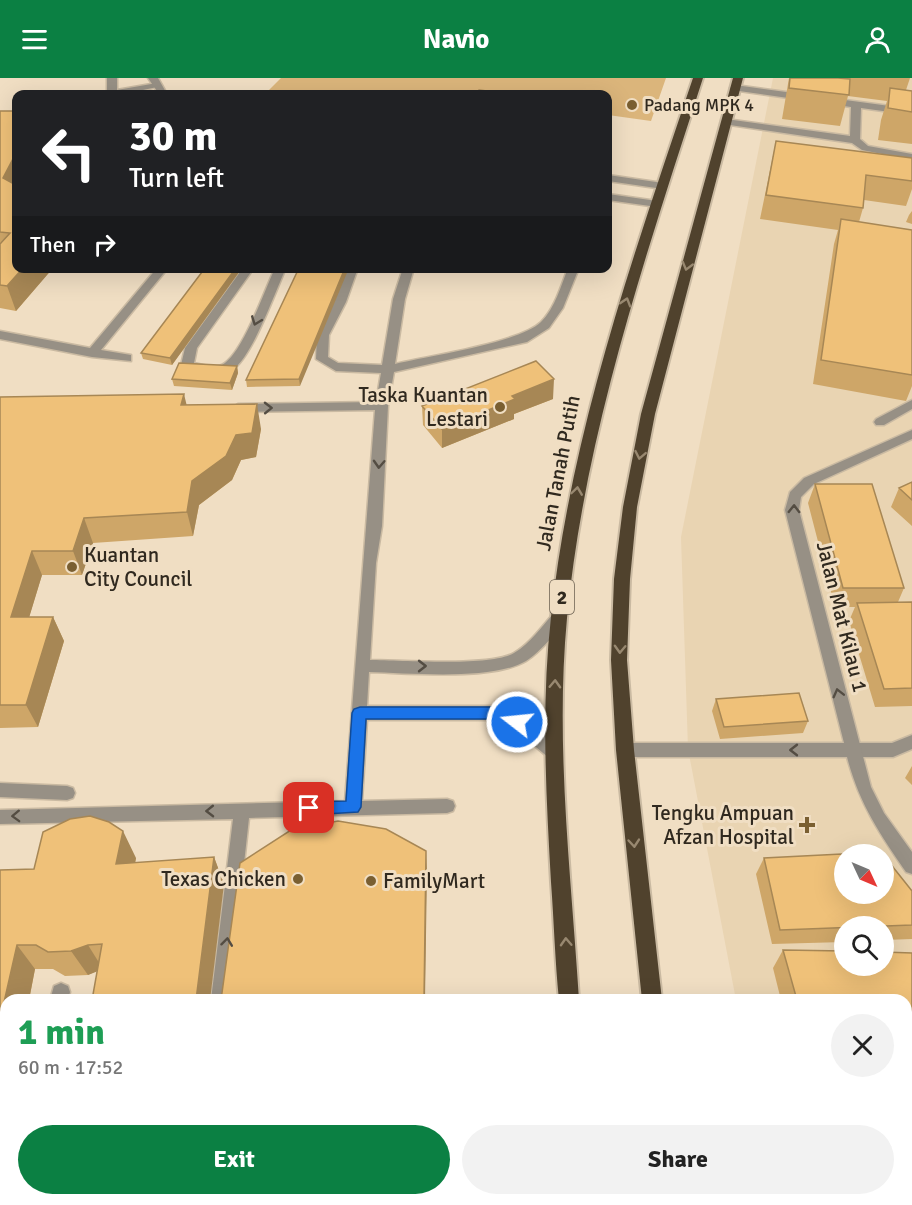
<!DOCTYPE html>
<meta charset="utf-8">
<style>
body{margin:0;font-family:Signika,sans-serif;background:#f2f2f2;color:#222;height:100vh;display:flex;flex-direction:column;font-size:22px;white-space:nowrap}
*{box-sizing:border-box;margin:0}
p{font-size:20px;color:#767676}
.icon{flex:none;width:33px;height:33px;fill:none;stroke:currentColor;stroke-width:2;stroke-linecap:round;stroke-linejoin:round}
.map{position:relative;flex:1;overflow:hidden}
.details{position:absolute;left:0px;top:916px;width:912px;height:212px;display:flex;flex-direction:column;background:#fff;border-radius:18px 18px 0 0;box-shadow:0 6px 24px #0002}
.details>*{flex:none}
.hud{position:absolute;left:12px;top:12px;width:600px;height:183px;border-radius:12px;box-shadow:0 6px 24px #0002;background:#202124;color:#fff;overflow:hidden}
.needle{width:39px;rotate:134deg}
.buttons{position:absolute;left:834px;top:766px;display:grid;gap:12px}
.buttons a{display:grid;place-items:center;width:60px;height:60px;border-radius:50%;background:#fff;box-shadow:0 6px 24px #0002;font-size:30px}
.pin{position:absolute;display:grid;place-items:center;width:51px;height:51px;color:#fff;margin:-26px;border-radius:12px;box-shadow:0 3px 9px #0006}
.me{position:absolute;width:66px;margin:-33px;rotate:286deg;stroke-linejoin:round;filter:drop-shadow(0 0 4px #0008)}
.turn{display:flex;align-items:center;gap:21px;height:126px;padding:0 18px;font-size:27px}
.turn .icon{width:78px;height:78px;stroke-width:2.5}
.turn b{display:block;font-size:42px;line-height:51px}
.then{display:flex;align-items:center;height:57px;padding:0 18px;background:#0003;gap:12px;font-size:22px}
.round{display:grid;place-items:center;flex:none;width:63px;height:63px;border-radius:32px;background:#f2f2f2}
.overview{display:flex;align-items:center;justify-content:space-between;height:102px;padding:0 18px}
h1{font-size:36px;font-weight:800;line-height:45px;color:#1e9e55}
.cta{display:flex;gap:12px;margin-top:auto;padding:12px 18px}
.cta a{flex:1;height:69px;border-radius:36px;background:#0b8043;color:#fff;font-size:24px;font-weight:800;line-height:69px;text-align:center}
.cta a+a{background:#f2f2f2;color:#222}
header{display:flex;justify-content:space-between;align-items:center;height:78px;padding:0 18px;background:#0b8043;color:#fff;font-size:27px;font-weight:800}
.map>svg:first-child{display:block}
.built{fill:#e9d4b2;fill-rule:evenodd}
.green{fill:#dbb57b}
.lines{fill:none;stroke-linecap:round;stroke-linejoin:round}
.service-casing{stroke:#cabaa2;stroke-width:3}
.minor-casing{stroke:#cabaa2;stroke-width:3}
.trunk-casing{stroke:#cabaa2;stroke-width:4}
.service{fill:#979085;fill-rule:evenodd}
.minor{fill:#979085;fill-rule:evenodd}
.trunk{fill:#50422d;fill-rule:evenodd}
.wall{fill:#cea668}
.shaded-wall{fill:#a78755}
.building{fill:#efc179;stroke:#a78755;stroke-width:1.5;fill-rule:evenodd}
.oneway{stroke:#988870}
.oneway2{stroke:#544d43}
.route{fill:#1a73e8;stroke:#114b97;stroke-width:1.5}
.poi-dot{fill:#7a5f31;stroke:#f0dec3;stroke-width:2}
.labels{text-anchor:middle;stroke-width:6;stroke-linejoin:round;paint-order:stroke}
.far-poi-label{font-size:18px;fill:#30291f;stroke:#f0dec3;text-anchor:start}
.shield{fill:#f0dec3;stroke:#6a5f50;stroke-width:1.5}
.shield-label{font-size:20px;font-weight:bold;fill:#30291f}
.poi-label{font-size:21px;fill:#30291f;stroke:#f0dec3;text-anchor:end}
.street-label{font-size:21px;fill:#30291f;stroke:#f0dec3}
</style>
<header><svg class="icon" aria-label="menu" viewBox="0 0 24 24"><path d="M4 6h16M4 12h16M4 18h16"/></svg>Navio<svg class="icon" aria-label="person" viewBox="0 0 24 24"><circle cx="12" cy="8" r="4"/><path d="M4 21q1-7 8-7t8 7"/></svg></header>
<div class="map">
<svg width="912" height="1127" viewBox="0 0 912 1127">
<rect width="100%" height="100%" fill="#f0dec3"/>
<path class="built" d="M773,0H912V1127H775L774,1122H906V922H736L688,671L681,459ZM844,777H884V816H844ZM844,849H884V888H844Z"/>
<path class="green" d="M281,0H666L651,43L608,37V16H265Z"/>
<g class="lines">
<g class="service-casing">
<path id="service" d="M107,0H117V12L157,5L162,8L124,16H107Z
M735,7L912,31V37L861,30L860,61L868,68L912,76V82L862,72L852,65L723,46V42L726,41L850,58L851,29L732,12L730,10Z
M608,97L663,105L668,108L663,111L608,103Z
M157,190H168L101,272L131,277V283L92,279L0,261V253L90,270Z
M243,190H254L197,270L194,285C204,287 216,292 225,285C244,271 264,214 275,190H286C275,214 252,280 232,292C217,301 198,294 183,290L181,287L185,270Z
M347,190H358L346,224L329,257L328,279L338,285L382,287L393,221L403,190H414L405,221L395,286C428,278 519,265 541,244C555,230 561,208 568,190H579L563,230L549,250L527,264L394,294L388,328L382,448L376,485L370,582C402,582 490,589 514,575C530,566 542,548 554,535H564L566,539C558,554 540,574 526,583C492,603 409,595 369,594L367,628H496L523,638L561,670L563,675L561,680L555,682L549,680L511,648L495,642H367L362,723L447,721L453,723L455,728L453,733L447,735L249,740L229,922H211L233,741L0,746V732L345,723L375,332L238,334L232,330L238,326L376,324L381,295L336,293L316,281L317,257L334,224Z
M912,322V331L884,347H876L874,344L876,341Z
M912,657V671L893,679H852L846,677L844,672L846,667L852,665H892Z
M0,705L67,708L73,710L75,715L73,720L67,722L0,719Z
M61,905L68,908L70,914L68,922H50L54,908Z
M6,1116V1122H24L23,1127H3Z
M426,1122H446V1127H426Z
M455,1122H477L475,1127H453Z"/>
</g>
<g class="minor-casing">
<path id="minor" d="M148,0H158L167,16H159Z
M608,116L657,123L662,126L657,129L608,122Z
M912,352V361L814,406L801,419L799,432L871,709L884,735L912,774V796L906,794C879,755 859,725 847,679H625L619,677L617,672L619,667L625,665H844L785,432L790,414L804,400Z"/>
</g>
<g class="trunk-casing">
<path id="trunk" d="M693,0H703C646,177 585,354 567,540C555,667 571,795 579,922H559C555,883 554,844 551,804C546,716 541,627 551,539C571,353 634,176 693,0Z
M733,0H743L655,336L637,429L630,501L627,582L634,672L662,922H642L616,672L611,582L614,501L623,429L641,336Z
M561,1122H583V1127H561Z
M666,1122H688L689,1127H667Z"/>
</g>
<use href="#service" class="service"/>
<use href="#minor" class="minor"/>
<use href="#trunk" class="trunk"/>
</g>
<path class="wall" d="M789,0H910L906,12L912,13V66L878,62L881,42L887,23L848,18L840,48L782,41Z
M0,33L16,190H53L16,233L0,230Z
M776,63L912,80V111L906,128L864,122L863,130L859,144L912,152V308L906,323L813,306L834,166L838,152L760,141Z
M912,133V146L906,144L909,137Z
M205,190H242L172,287L143,281L141,275Z
M299,190L300,308L247,309L246,302Z
M237,288L238,295L232,312L174,308L172,301Z
M0,319L186,327L261,351L256,379L241,382L232,402L199,427L193,458L93,465L82,497H42L29,539H53L64,563L38,649L0,650Z
M553,321L514,336V341L442,370L423,347L422,328Z
M912,404V448L891,429L899,410Z
M815,406L904,510L898,524H912V628L875,629L849,543L855,529H835L808,425Z
M716,621L808,643L803,655L720,661L712,633Z
M912,688V707L905,700Z
M214,779L224,806L97,893L88,897L65,898L53,891H35L29,922H6V1029H0V792L34,791L136,780L135,785Z
M764,780L912,813V861L884,862V849H844V864L772,866L756,796Z
M783,872L844,873V888H884V874L912,875V1127H835L833,1122H906V922H781L773,890Z"/>
<path class="shaded-wall" d="M16,75V114L3,100Z
M23,190H53L16,233L7,208Z
M236,190H242L172,287L170,280Z
M345,190H349L300,308L299,301Z
M237,288L238,295L232,312L230,305Z
M554,301L553,321L514,336V341L442,370V351L512,318Z
M184,316L190,341L181,327Z
M257,326L261,351L256,379L241,382L232,402L199,427L193,458L187,434L192,403L236,357Z
M84,440L93,465L82,497L73,473Z
M32,473L42,497L22,563L11,539Z
M53,539L64,563L38,649L26,627Z
M123,753L136,780L130,812L116,786Z
M426,773L427,793L425,922H424Z
M214,779L224,806L210,922H196Z
M17,867L35,891L29,922H6V1029L0,1024V942Z
M88,867L103,891L88,897L71,873Z"/>
<path class="building" d="M790,0H838L850,1L849,17L789,10Z
M890,10L912,13V34L888,30Z
M479,12L513,16H476Z
M0,33H16V75L3,100L16,107V190H23L7,208L0,207V166L10,155L0,154Z
M776,63L912,80V103L866,97L863,130L766,117Z
M841,141L912,152V297L821,282Z
M205,190H236L170,280L141,275Z
M299,190H345L299,301L246,302Z
M536,283L554,301L512,318L515,321L442,351L422,328Z
M179,285L237,288L230,305L172,301Z
M184,316L181,327L257,326L252,355L236,357L226,378L192,403L187,434L84,440L73,473H32L11,539H53L26,627H0V319Z
M912,404V422L899,410Z
M815,406H872L904,510H843Z
M912,524V610L884,611L857,525Z
M799,615L808,643L724,649L716,621Z
M90,738L109,744L123,753L116,786L214,779L196,922H92L102,866L88,867L71,873L48,874L36,867H17L0,942V792L34,791L43,754L70,741Z
M338,743L386,751L426,773L424,922H221L240,785L291,752Z
M881,774L912,813V847L780,852L764,780ZM844,777H884V816H844Z
M783,872L844,873V888H884V874L912,875V1127H852L851,1122H906V922H797Z"/>
<defs><path id="oneway-chevron" d="M-2-3.5L2.5 0L-2 3.5" fill="none" stroke-width="1.6" stroke-linecap="round" stroke-linejoin="round" transform="scale(1.5)"/></defs>
<g class="oneway">
<use href="#oneway-chevron" transform="translate(687 188) rotate(105)"/>
<use href="#oneway-chevron" transform="translate(626 224) rotate(-73)"/>
<use href="#oneway-chevron" transform="translate(640 377) rotate(101)"/>
<use href="#oneway-chevron" transform="translate(577 413) rotate(-82)"/>
<use href="#oneway-chevron" transform="translate(620 571) rotate(92)"/>
<use href="#oneway-chevron" transform="translate(555 606) rotate(-88)"/>
<use href="#oneway-chevron" transform="translate(634 765) rotate(85)"/>
<use href="#oneway-chevron" transform="translate(566 864) rotate(-93)"/>
</g>
<g class="oneway2">
<use href="#oneway-chevron" transform="translate(256 243) rotate(111)"/>
<use href="#oneway-chevron" transform="translate(268 330) rotate(-1)"/>
<use href="#oneway-chevron" transform="translate(379 386) rotate(93)"/>
<use href="#oneway-chevron" transform="translate(794 431) rotate(-89)"/>
<use href="#oneway-chevron" transform="translate(422 588)"/>
<use href="#oneway-chevron" transform="translate(838 615) rotate(-104)"/>
<use href="#oneway-chevron" transform="translate(794 672) rotate(-180)"/>
<use href="#oneway-chevron" transform="translate(210 733) rotate(179)"/>
<use href="#oneway-chevron" transform="translate(16 738) rotate(178)"/>
<use href="#oneway-chevron" transform="translate(227 864) rotate(-83)"/>
</g>
<path class="route" d="M360,629H496L522,639L525,644L522,648L517,649L495,641H366L361,729L358,734L309,737L303,735L301,730L303,726L309,724L346,723L352,635L354,631Z"/>
<g class="poi-dot">
<circle cx="632" cy="27" r="6"/>
<circle cx="500" cy="329" r="6"/>
<circle cx="72" cy="489" r="6"/>
<path d="M804 738h6v6h6v6h-6v6h-6v-6h-6v-6h6z"/>
<circle cx="298" cy="801" r="6"/>
<circle cx="371" cy="803" r="6"/>
</g>
<g class="labels">
<g class="far-poi-label">
<text x="644" y="33">Padang MPK 4</text>
</g>
<rect class="shield" x="550" y="502" width="24" height="34" rx="4.5"/>
<g class="shield-label">
<text x="562" y="526">2</text>
</g>
<g class="poi-label">
<text x="488" y="324">Taska Kuantan<tspan x="488" dy="24">Lestari</tspan></text>
<text x="84" y="484" text-anchor="start">Kuantan<tspan x="84" dy="24">City Council</tspan></text>
<text x="794" y="742">Tengku Ampuan<tspan x="794" dy="24">Afzan Hospital</tspan></text>
<text x="286" y="808">Texas Chicken</text>
<text x="383" y="810" text-anchor="start">FamilyMart</text>
</g>
<g class="street-label">
<text transform="translate(558 395) rotate(-79)" y="7">Jalan Tanah Putih</text>
<text transform="translate(842 539) rotate(76)" y="7">Jalan Mat Kilau 1</text>
</g>
</g>
</svg>
<div class="buttons">
<a><svg class="needle" viewBox="-14 -14 28 28"><path d="M0-13l5 13h-10z" fill="#e53935"/><path d="M0 13l5-13h-10z" fill="#767676"/></svg></a>
<a><svg class="icon" aria-label="search" viewBox="0 0 24 24"><circle cx="10" cy="10" r="6"/><path d="M15 15l6 6"/></svg></a>
</div>
<div class="pin" style="left:309px;top:730px;background:#d93025"><svg class="icon" aria-label="arrive" viewBox="0 0 24 24"><path d="M6 21V4h12l-3 4 3 4H6"/></svg></div>
<svg class="me" style="left:517px;top:644px" viewBox="-20 -20 40 40"><circle r="17" fill="#1a73e8" stroke="#fff" stroke-width="3"/><path d="M0-11L8 9 0 5-8 9z" fill="#fff"/></svg>
<div class="hud">
<div class="turn"><svg class="icon" aria-label="left" viewBox="0 0 24 24"><path d="M17 20v-9H6M10 6l-5 5 5 5"/></svg><div><b>30 m</b>Turn left</div></div>
<div class="then">Then<svg class="icon" aria-label="right" viewBox="0 0 24 24"><path d="M7 20v-9h11M14 6l5 5-5 5"/></svg></div>
</div>
<section class="details">
<div class="overview"><div><h1>1 min</h1><p>60 m · 17:52</p></div><a class="round"><svg class="icon" aria-label="close" viewBox="0 0 24 24"><path d="M6 6l12 12M18 6L6 18"/></svg></a></div>
<div class="cta"><a>Exit</a><a>Share</a></div>
</section>
</div>
